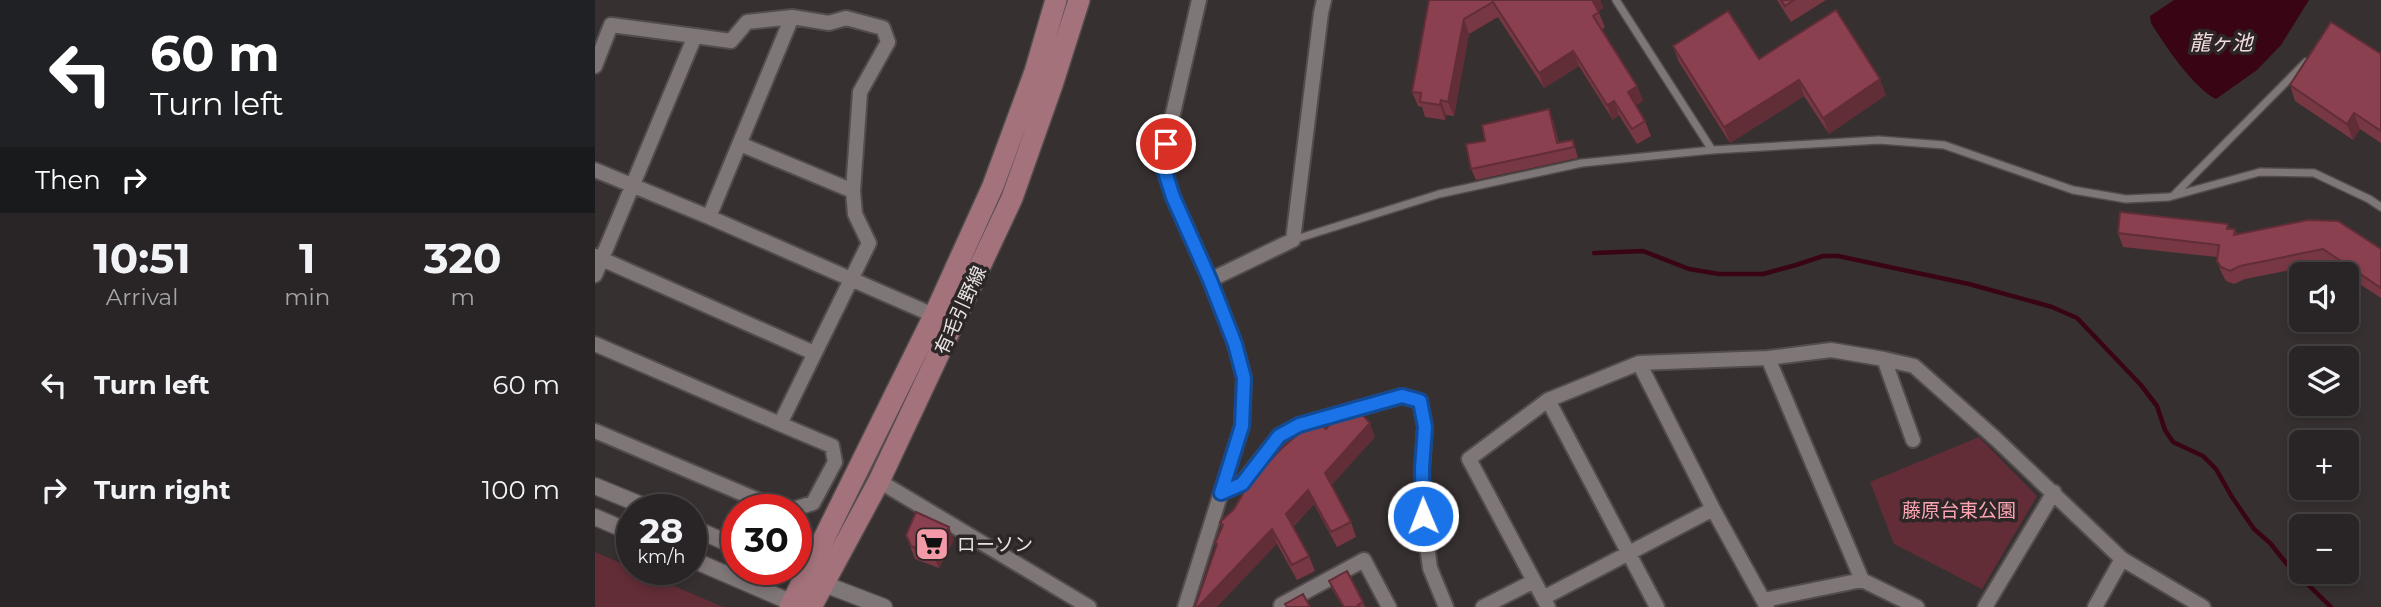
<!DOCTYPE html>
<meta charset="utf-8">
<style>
body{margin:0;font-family:Montserrat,"Noto Sans JP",sans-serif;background:#353032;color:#f1f3f6;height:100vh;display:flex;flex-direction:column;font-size:26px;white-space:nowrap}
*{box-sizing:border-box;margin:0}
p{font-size:23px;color:#a5a4a7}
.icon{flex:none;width:38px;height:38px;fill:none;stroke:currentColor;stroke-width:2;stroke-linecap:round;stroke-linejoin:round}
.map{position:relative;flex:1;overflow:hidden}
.details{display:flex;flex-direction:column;background:#292425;width:595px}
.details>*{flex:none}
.top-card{background:#202124;color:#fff;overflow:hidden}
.buttons{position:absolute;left:1694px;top:262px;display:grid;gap:14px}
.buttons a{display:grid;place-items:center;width:70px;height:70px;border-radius:10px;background:#292425;box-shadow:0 4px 10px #0003,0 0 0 2px #454142;font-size:35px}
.speed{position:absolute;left:21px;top:494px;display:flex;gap:14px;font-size:35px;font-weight:700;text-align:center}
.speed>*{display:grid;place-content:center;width:91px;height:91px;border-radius:50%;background:#292425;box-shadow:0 4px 10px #0003,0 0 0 2px #454142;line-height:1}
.speed small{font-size:18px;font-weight:400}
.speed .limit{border:10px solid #d22;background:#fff;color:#111}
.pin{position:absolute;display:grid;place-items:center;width:60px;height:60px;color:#fff;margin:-30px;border:4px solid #fff;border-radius:50%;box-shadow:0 2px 7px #0007}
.me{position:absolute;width:77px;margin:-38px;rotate:359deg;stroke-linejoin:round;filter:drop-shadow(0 0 5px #0008)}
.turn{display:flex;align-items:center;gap:24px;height:147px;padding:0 35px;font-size:32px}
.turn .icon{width:91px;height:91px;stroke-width:2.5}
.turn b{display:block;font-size:49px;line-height:60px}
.then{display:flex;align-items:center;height:66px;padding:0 35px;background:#0003;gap:14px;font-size:26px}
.eta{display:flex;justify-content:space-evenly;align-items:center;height:119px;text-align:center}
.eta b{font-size:42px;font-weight:700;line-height:49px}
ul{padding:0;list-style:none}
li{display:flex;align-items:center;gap:21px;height:105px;padding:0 35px}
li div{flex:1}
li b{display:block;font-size:26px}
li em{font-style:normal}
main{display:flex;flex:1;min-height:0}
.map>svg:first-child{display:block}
.green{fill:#632d37}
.water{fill:#390514}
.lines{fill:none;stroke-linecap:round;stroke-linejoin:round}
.stream{stroke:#390514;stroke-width:4.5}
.service-casing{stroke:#524c4d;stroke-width:10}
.minor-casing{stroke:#524c4d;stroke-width:18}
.tertiary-casing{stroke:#524c4d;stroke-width:19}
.primary-casing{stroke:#524c4d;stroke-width:24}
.service{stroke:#7f7677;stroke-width:7}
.minor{stroke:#7f7677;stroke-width:14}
.tertiary{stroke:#7f7677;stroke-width:16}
.primary{stroke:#a3727a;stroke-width:21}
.wall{fill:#773743}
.shaded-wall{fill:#612d37}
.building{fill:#8a404e;stroke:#612d37;stroke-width:2}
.route-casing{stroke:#114b97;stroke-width:18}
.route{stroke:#1a73e8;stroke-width:12}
.labels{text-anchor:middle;stroke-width:7;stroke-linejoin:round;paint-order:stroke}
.street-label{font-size:19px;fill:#e6e1e2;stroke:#2d2627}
.park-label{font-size:19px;fill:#fca4b2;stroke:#2d2627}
.poi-label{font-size:19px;fill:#e6e1e2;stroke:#2d2627;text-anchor:start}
.water-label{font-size:21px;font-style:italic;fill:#f3dcde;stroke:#2d2627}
</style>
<main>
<section class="details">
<div class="top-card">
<div class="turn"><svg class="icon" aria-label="left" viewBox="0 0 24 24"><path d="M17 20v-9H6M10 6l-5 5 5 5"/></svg><div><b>60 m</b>Turn left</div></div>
<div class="then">Then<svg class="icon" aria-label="right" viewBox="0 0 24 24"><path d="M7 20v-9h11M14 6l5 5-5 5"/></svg></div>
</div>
<div class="eta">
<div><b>10:51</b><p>Arrival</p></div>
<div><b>1</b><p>min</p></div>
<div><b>320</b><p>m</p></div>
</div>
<ul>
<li><svg class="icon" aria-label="left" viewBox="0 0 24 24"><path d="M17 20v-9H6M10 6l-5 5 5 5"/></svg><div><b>Turn left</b></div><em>60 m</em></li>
<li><svg class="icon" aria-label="right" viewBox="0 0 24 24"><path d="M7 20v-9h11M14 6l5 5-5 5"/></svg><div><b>Turn right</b></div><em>100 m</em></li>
</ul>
</section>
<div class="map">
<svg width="1786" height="607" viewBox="0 0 1786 607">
<rect width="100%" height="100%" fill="#373031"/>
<path class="green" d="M1384,437L1442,496L1387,589L1299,544L1275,482Z
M0,552L128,607H0Z"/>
<path class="water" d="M1579,0H1714L1686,45L1662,70L1621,99C1599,89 1569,44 1556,23L1555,16Z"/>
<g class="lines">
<path class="stream" d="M999,253L1048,251L1094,269L1124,274H1168L1201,265L1228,256H1243L1374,284L1457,307L1482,318L1545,384L1562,406L1570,430L1578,442L1608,456L1621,469L1637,497L1659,529L1675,543L1691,563L1736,607"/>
<g class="service-casing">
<path id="service" d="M1021,0L1117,150
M1579,195L1711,62
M698,240L844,194L987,163L1117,150L1284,140L1349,145L1478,190L1531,199L1574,197L1665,172L1719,173L1774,199L1786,207"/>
</g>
<g class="minor-casing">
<path id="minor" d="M0,66L16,25L100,36
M145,144L258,191
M0,170L114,217L345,318
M114,217L197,17
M0,256L219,353
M0,275L100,36L136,41L152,22L197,17L234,23L251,18L288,28L293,42L265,92L258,191L260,214L274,243L185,424L237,446L240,462L218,503L199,509
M615,280L698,240L726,13L729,0
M0,344L185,424
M1173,358L1267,580
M1289,359L1318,440
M1044,363L1118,509L1172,607
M953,400L1062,607
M0,431L184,509
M284,481L494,607
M626,493L647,483L684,436L704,425L807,396L825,401L830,427L827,469L828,516L835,568L851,607
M948,598L1118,509
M1169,600L1267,580L1322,607
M686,605L769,560L794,607
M590,607L647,426L649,378L640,344L615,280L578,197L570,172L571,144L604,0
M888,607L939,581
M953,607L874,459L953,400L1044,363L1173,358L1236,350L1289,359L1319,366L1400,438L1527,559L1608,607
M1390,607L1459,492
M1500,607L1527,559"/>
</g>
<g class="tertiary-casing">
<path id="tertiary" d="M0,486L56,509
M0,517L37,533
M96,527L142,547
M96,559L207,607
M190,569L289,607"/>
</g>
<g class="primary-casing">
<path id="primary" d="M195,607L339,316L398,186L440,72L461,0
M216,607L284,481L417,198L457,85L484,0"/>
</g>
<use href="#service" class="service"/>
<use href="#minor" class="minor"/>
<use href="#tertiary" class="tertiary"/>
<use href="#primary" class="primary"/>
</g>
<path class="wall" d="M834,0H1005L1008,8L1003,11L1010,27L1006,30L1042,86L1048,101L1041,105L1050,121L1056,136L1042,144L1024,115L1018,120L984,66L949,88L903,17L874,34L859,116L851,115L850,120L830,117L827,107L823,106L817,92Z
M1182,0H1231L1196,22Z
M1078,46L1164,59L1291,95L1234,134L1209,96L1135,143L1084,62Z
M1786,54V143L1765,129L1758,140L1700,101L1695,85Z
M958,120L964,143L978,140L983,158L881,180L876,169L890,141Z
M1635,229H1640L1642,234L1786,249V298L1732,263L1650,279L1639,284L1631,281L1627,274L1622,261V257L1528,247L1523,233Z
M780,437L736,485L756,522L761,537L742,547L719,504L698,527L714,556L720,571L702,580L682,544L621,546L620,543L627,528L625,522Z
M311,535L359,540L344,568L320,559Z
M734,581L768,602L770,607H748L737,589Z"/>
<path class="shaded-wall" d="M996,0H1005L1008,8L1001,13Z
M869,19L874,34L859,116L853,102Z
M978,51L984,66L949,88L944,73Z
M1285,79L1291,95L1234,134L1228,118Z
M1204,80L1209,96L1135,143L1129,127Z
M1042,86L1048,101L1038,107L1033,92Z
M846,100L851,115L850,120L845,105Z
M1019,101L1024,115L1018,120L1012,105Z
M954,109L958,120L965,150L962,143Z
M1759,113L1765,129L1758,140L1752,124Z
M775,423L780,437L735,487L730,473Z
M713,490L719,504L696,528L691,514Z
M354,527L359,540L344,568L339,556Z
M677,529L682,544L622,607H603Z"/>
<path class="building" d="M834,0H997L1004,12L998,16L1042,86L1033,92L1050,121L1037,129L1019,101L1012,105L978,51L944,73L898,2L869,19L853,102L846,100L845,105L825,102L826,93L817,92Z
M1186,0H1199L1190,6Z
M1241,10L1285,79L1228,118L1204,80L1129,127L1078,46L1133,11L1164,59Z
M1736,22L1786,54V131L1759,113L1752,124L1695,85Z
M954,109L962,143L978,140L979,147L876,169L871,144L890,141L887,125Z
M1525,212L1633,224L1632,229H1640L1639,235L1713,220L1743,221L1786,249V288L1728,249L1645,266L1635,271L1626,267L1622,261L1624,245L1523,233Z
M762,409L775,423L730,473L756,522L736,532L713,490L691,514L714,556L697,565L677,529L603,607H600L622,544L620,543L628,525L625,522L639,509L654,483L686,449L720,419L731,429L745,412Z
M321,512L354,527L339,556L316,546L311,535Z
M752,571L768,602L763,605L764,607H749L734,581Z
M708,594L715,607H692L690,604Z"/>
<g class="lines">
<g class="route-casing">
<path id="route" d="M571,144L570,172L578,197L615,280L640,344L649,378L647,426L626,493L647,484L684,436L704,425L807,396L825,401L830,427L827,468L828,516"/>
</g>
<use href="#route" class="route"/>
</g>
<defs>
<g id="supermarket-square" transform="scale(1.75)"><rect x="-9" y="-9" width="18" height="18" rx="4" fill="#f39aa8" stroke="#2d2627"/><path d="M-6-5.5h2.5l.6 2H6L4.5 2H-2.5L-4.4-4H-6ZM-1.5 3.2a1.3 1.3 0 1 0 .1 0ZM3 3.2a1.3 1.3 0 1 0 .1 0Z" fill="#111"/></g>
</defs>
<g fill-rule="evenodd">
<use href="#supermarket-square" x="337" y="544"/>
</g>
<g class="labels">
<g class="street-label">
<text transform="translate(365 310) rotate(-65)" y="7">有毛引野線</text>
</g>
<g class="park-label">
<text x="1364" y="517">藤原台東公園</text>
</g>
<g class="poi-label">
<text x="362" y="551">ローソン</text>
</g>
<g class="water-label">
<text x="1626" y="50">龍ヶ池</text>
</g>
</g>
</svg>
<div class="buttons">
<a><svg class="icon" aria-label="sound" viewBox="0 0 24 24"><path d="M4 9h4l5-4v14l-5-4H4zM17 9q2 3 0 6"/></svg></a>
<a><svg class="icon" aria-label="layers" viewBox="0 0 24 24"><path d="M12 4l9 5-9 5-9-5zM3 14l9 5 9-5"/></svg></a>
<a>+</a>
<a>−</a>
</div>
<div class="speed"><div>28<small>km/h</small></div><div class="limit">30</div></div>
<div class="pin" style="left:571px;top:144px;background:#d93025"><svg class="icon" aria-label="arrive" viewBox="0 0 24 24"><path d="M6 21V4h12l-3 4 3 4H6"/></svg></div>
<svg class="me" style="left:828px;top:516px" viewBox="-20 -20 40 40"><circle r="17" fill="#1a73e8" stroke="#fff" stroke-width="3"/><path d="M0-11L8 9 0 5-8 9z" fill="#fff"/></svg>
</div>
</main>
